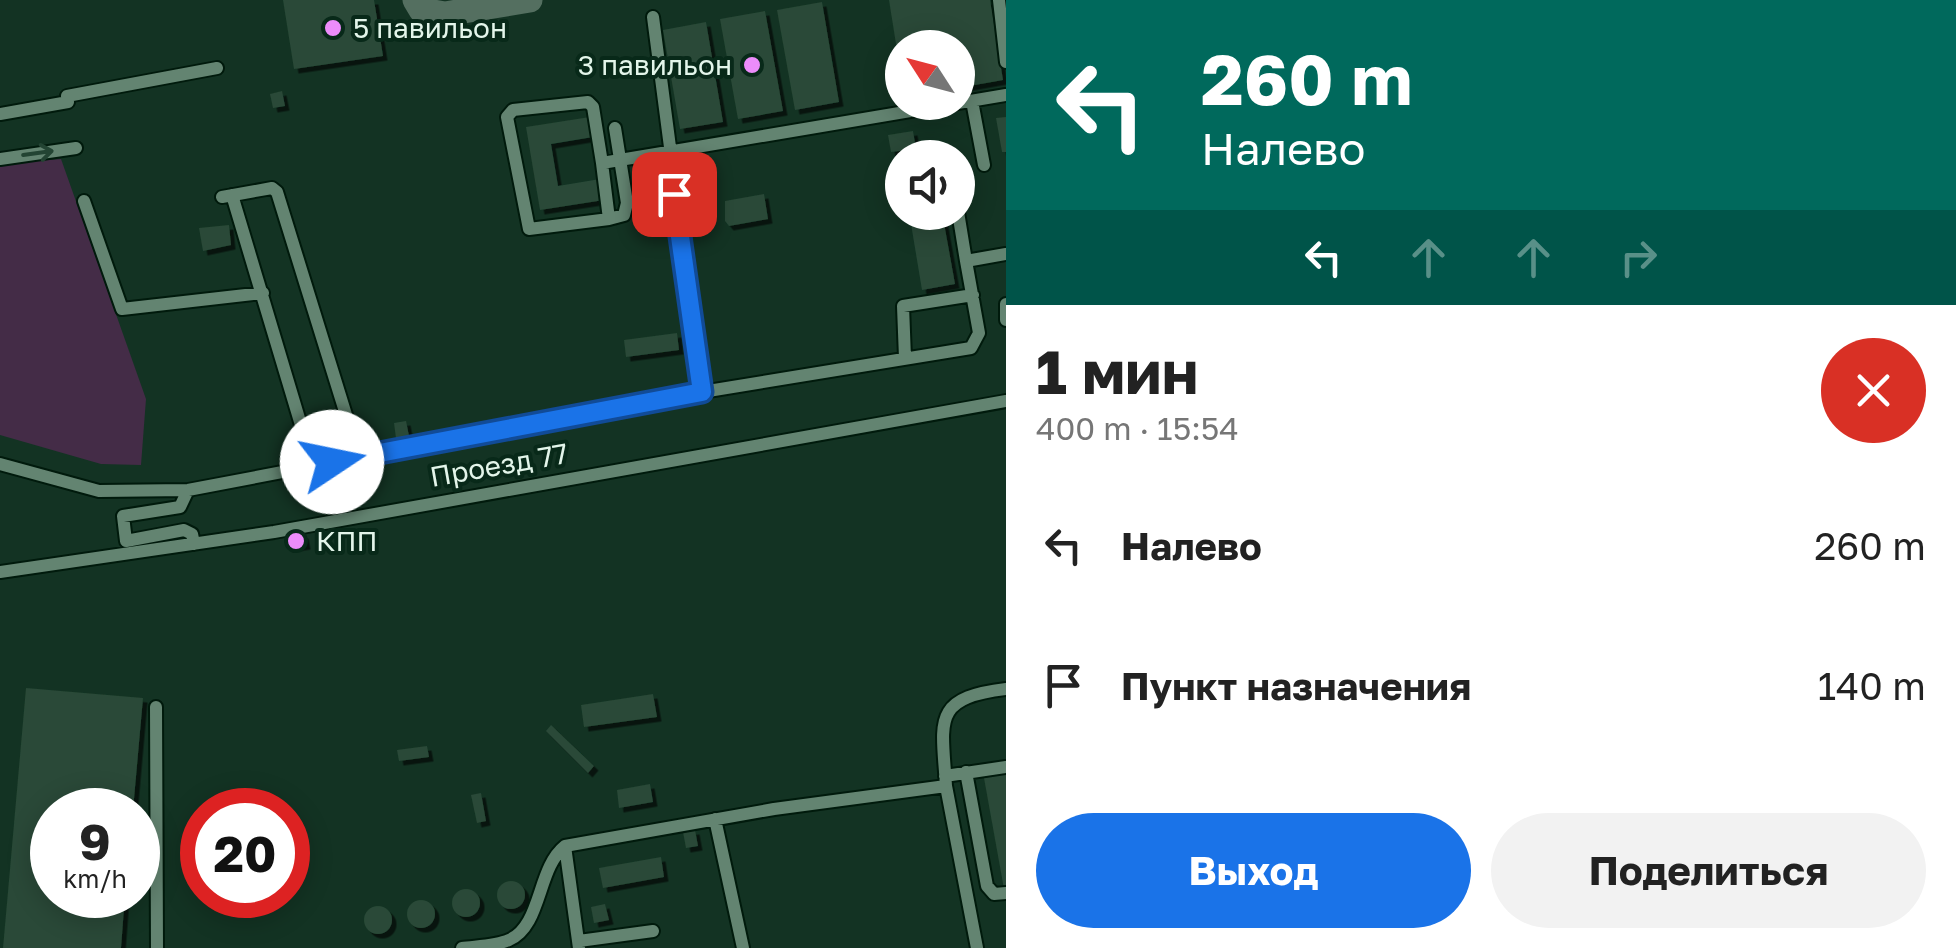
<!DOCTYPE html>
<html lang="ru">
<meta charset="utf-8">
<style>
body{margin:0;font-family:"Golos Text",sans-serif;background:#f2f2f2;color:#222;height:100vh;display:flex;flex-direction:column;font-size:38px;white-space:nowrap}
*{box-sizing:border-box;margin:0}
p{font-size:32px;color:#767676}
.icon{flex:none;width:55px;height:55px;fill:none;stroke:currentColor;stroke-width:2;stroke-linecap:round;stroke-linejoin:round}
.map{position:relative;flex:1;overflow:hidden}
.panel{display:flex;flex-direction:column;background:#fff;width:950px}
.panel>*{flex:none}
.guide{background:#00695c;color:#fff;overflow:hidden}
.needle{width:65px;rotate:306deg}
.tools{position:absolute;left:885px;top:30px;display:grid;gap:20px}
.tools a{display:grid;place-items:center;width:90px;height:90px;border-radius:50%;background:#fff;box-shadow:0 5px 25px #0003;font-size:50px}
.speed{position:absolute;left:30px;top:788px;display:flex;gap:20px;font-size:50px;font-weight:700;text-align:center}
.speed>*{display:grid;place-content:center;width:130px;height:130px;border-radius:50%;background:#fff;box-shadow:0 5px 25px #0003;line-height:1}
.speed small{font-size:25px;font-weight:400}
.speed .limit{border:15px solid #d22;background:#fff;color:#111}
.pin{position:absolute;display:grid;place-items:center;width:85px;height:85px;color:#fff;margin:-42px;border-radius:20px;box-shadow:0 5px 15px #0006}
.me{position:absolute;width:110px;margin:-55px;rotate:79deg;stroke-linejoin:round;filter:drop-shadow(0 0 8px #0008)}
.turn{display:flex;align-items:center;gap:35px;height:210px;padding:0 30px;font-size:45px}
.turn .icon{width:130px;height:130px;stroke-width:2.5}
.turn b{display:block;font-size:70px;line-height:85px}
.lanes{display:flex;align-items:center;height:95px;padding:0 30px;background:#0003;justify-content:center;gap:50px;direction:ltr}
.lanes .off{opacity:.35}
.round{display:grid;place-items:center;flex:none;width:105px;height:105px;border-radius:52px;background:#f2f2f2}
.head{display:flex;align-items:center;justify-content:space-between;height:170px;padding:0 30px}
h1{font-size:60px;font-weight:700;line-height:75px}
.primary-button{display:flex;gap:20px;margin-top:auto;padding:20px 30px}
.primary-button a{flex:1;height:115px;border-radius:60px;background:#1a73e8;color:#fff;font-size:40px;font-weight:700;line-height:115px;text-align:center}
.primary-button a+a{background:#f2f2f2;color:#222}
ul{padding:0;list-style:none}
li{display:flex;align-items:center;gap:30px;height:140px;padding:0 30px}
li div{flex:1}
li b{display:block;font-size:38px}
li em{font-style:normal}
main{display:flex;flex:1;min-height:0}
.map>svg:first-child{display:block}
.green{fill:#442c47}
.lines{fill:none;stroke-linecap:round;stroke-linejoin:round}
.taxiway{stroke:#546f60;stroke-width:25}
.building{fill:#294937;filter:url(#shadow)}
.minor-casing{stroke:#001a0c;stroke-width:16}
.minor{stroke:#638471;stroke-width:12}
.oneway{stroke:#234433}
.route-casing{stroke:#114b97;stroke-width:25}
.route{stroke:#1a73e8;stroke-width:18}
.poi-dot{fill:#ec8cfa;stroke:#082919;stroke-width:4}
.labels{text-anchor:middle;stroke-width:8;stroke-linejoin:round;paint-order:stroke}
.poi-label{font-size:28px;fill:#e3f5ea;stroke:#082919;text-anchor:start}
.street-label{font-size:28px;fill:#e3f5ea;stroke:#082919}
</style>
<main>
<div class="map">
<svg width="1006" height="948" viewBox="0 0 1006 948">
<defs>
<filter id="shadow"><feDropShadow dx="4.5" dy="4.5" stdDeviation="0" flood-color="#0009"/></filter>
</defs>
<rect width="100%" height="100%" fill="#133323"/>
<path class="green" d="M61,159L146,399L141,465L101,464L0,435V164Z"/>
<g class="lines">
<path class="taxiway" d="M415,0L421,10L445,14L530,0"/>
</g>
<path class="building" d="M283,0H374L383,56L294,69Z
M889,0H990L1003,80L958,88V48H902L900,69Z
M822,2L839,102L795,110L777,10Z
M765,11L783,111L738,119L720,19Z
M706,22L723,122L680,129L663,30Z
M282,91L285,106L273,108L270,94Z
M590,117L593,137L551,144L558,186L600,179L604,200L540,210L526,127Z
M1006,117V152H1002L996,118Z
M913,131L916,149L891,152L888,135Z
M764,194L768,219L729,226L725,221V201Z
M909,212H942L955,284L922,290Z
M229,225L231,245L203,251L199,228Z
M677,333L679,350L626,357L624,340Z
M406,421L409,436L396,438L394,423Z
M304,534L306,545L288,548L286,537Z
M26,688L143,698L133,810H52V895H125L121,948H3Z
M653,694L657,717L584,727L581,705Z
M551,725L594,766L588,773L546,731Z
M427,746L429,757L399,761L397,750Z
M1006,773V888L1004,889L984,778Z
M650,784L653,802L619,808L617,790Z
M481,793L486,821L477,823L471,795Z
M695,830L698,846L686,848L683,832Z
M661,857L664,877L603,888L599,868Z
M497 895a14 14 0 1 1 28 0a14 14 0 1 1-28 0Z
M452 903a14 14 0 1 1 28 0a14 14 0 1 1-28 0Z
M407 914a14 14 0 1 1 28 0a14 14 0 1 1-28 0Z
M605,904L609,920L594,923L591,907Z
M364 920a14 14 0 1 1 28 0a14 14 0 1 1-28 0Z"/>
<g class="lines">
<g class="minor-casing">
<path id="minor" d="M999,0L1006,62
M653,17L702,392
M67,96L217,68
M972,101L984,165
M0,114L68,102
M0,159L76,148
M602,163L609,219L529,229L507,117L513,110L588,102L593,107L602,163L1006,95
M232,195L304,435L312,439L327,435L332,463
M222,197L272,188L277,192L347,418L341,429L327,435
M84,201L122,309L263,293
M958,212L966,261
M609,219L624,215L627,203L615,128
M1006,304V320
M905,358L903,306L973,295
M0,464L99,491L188,490L702,392L971,348L979,333L966,261L1006,254
M188,490L180,507L123,516L126,541L184,530L192,534L194,544
M0,572L274,532L1006,401
M156,707L157,948
M966,772L987,886L994,894L1006,893
M945,776L1006,767
M946,786C942,721 931,698 1006,689
M715,819L743,948
M565,846L579,948
M579,941L653,931
M462,948C476,946 496,946 509,940C542,926 537,868 565,846L774,809L946,786L977,948"/>
</g>
<use href="#minor" class="minor"/>
</g>
<defs><path id="oneway-shaft" d="M-6 0H5M1.5-3L5.5 0L1.5 3" fill="none" stroke-width="1.6" stroke-linecap="round" stroke-linejoin="round" transform="scale(2.5)"/></defs>
<use class="oneway" href="#oneway-shaft" transform="translate(38 153) rotate(-8)"/>
<g class="lines">
<g class="route-casing">
<path id="route" d="M332,462L702,392L674,194"/>
</g>
<use href="#route" class="route"/>
</g>
<g class="poi-dot">
<circle cx="333" cy="28" r="10"/>
<circle cx="752" cy="65" r="10"/>
<circle cx="296" cy="541" r="10"/>
</g>
<g class="labels">
<g class="poi-label">
<text x="353" y="38">5 павильон</text>
<text x="732" y="75" text-anchor="end">3 павильон</text>
<text x="316" y="551">КПП</text>
</g>
<g class="street-label">
<text transform="translate(499 465) rotate(-10)" y="10">Проезд 77</text>
</g>
</g>
</svg>
<div class="tools">
<a><svg class="needle" viewBox="-14 -14 28 28"><path d="M0-13l5 13h-10z" fill="#e53935"/><path d="M0 13l5-13h-10z" fill="#767676"/></svg></a>
<a><svg class="icon" aria-label="sound" viewBox="0 0 24 24"><path d="M4 9h4l5-4v14l-5-4H4zM17 9q2 3 0 6"/></svg></a>
</div>
<div class="speed"><div>9<small>km/h</small></div><div class="limit">20</div></div>
<div class="pin" style="left:674px;top:194px;background:#d93025"><svg class="icon" aria-label="arrive" viewBox="0 0 24 24"><path d="M6 21V4h12l-3 4 3 4H6"/></svg></div>
<svg class="me" style="left:332px;top:462px" viewBox="-20 -20 40 40"><circle r="19" fill="#fff"/><path d="M0-13L10 11 0 6-10 11z" fill="#1a73e8"/></svg>
</div>
<section class="panel">
<div class="guide">
<div class="turn"><svg class="icon" aria-label="left" viewBox="0 0 24 24"><path d="M17 20v-9H6M10 6l-5 5 5 5"/></svg><div><b>260 m</b>Налево</div></div>
<div class="lanes"><svg class="icon" aria-label="left" viewBox="0 0 24 24"><path d="M17 20v-9H6M10 6l-5 5 5 5"/></svg><svg class="icon off" aria-label="ahead" viewBox="0 0 24 24"><path d="M12 20V5M6 11l6-6 6 6"/></svg><svg class="icon off" aria-label="ahead" viewBox="0 0 24 24"><path d="M12 20V5M6 11l6-6 6 6"/></svg><svg class="icon off" aria-label="right" viewBox="0 0 24 24"><path d="M7 20v-9h11M14 6l5 5-5 5"/></svg></div>
</div>
<div class="head"><div><h1>1 мин</h1><p>400 m · 15:54</p></div><a class="round" style="background:#d93025;color:#fff"><svg class="icon" aria-label="close" viewBox="0 0 24 24"><path d="M6 6l12 12M18 6L6 18"/></svg></a></div>
<ul>
<li><svg class="icon" aria-label="left" viewBox="0 0 24 24"><path d="M17 20v-9H6M10 6l-5 5 5 5"/></svg><div><b>Налево</b></div><em>260 m</em></li>
<li><svg class="icon" aria-label="arrive" viewBox="0 0 24 24"><path d="M6 21V4h12l-3 4 3 4H6"/></svg><div><b>Пункт назначения</b></div><em>140 m</em></li>
</ul>
<div class="primary-button"><a>Выход</a><a>Поделиться</a></div>
</section>
</main>
